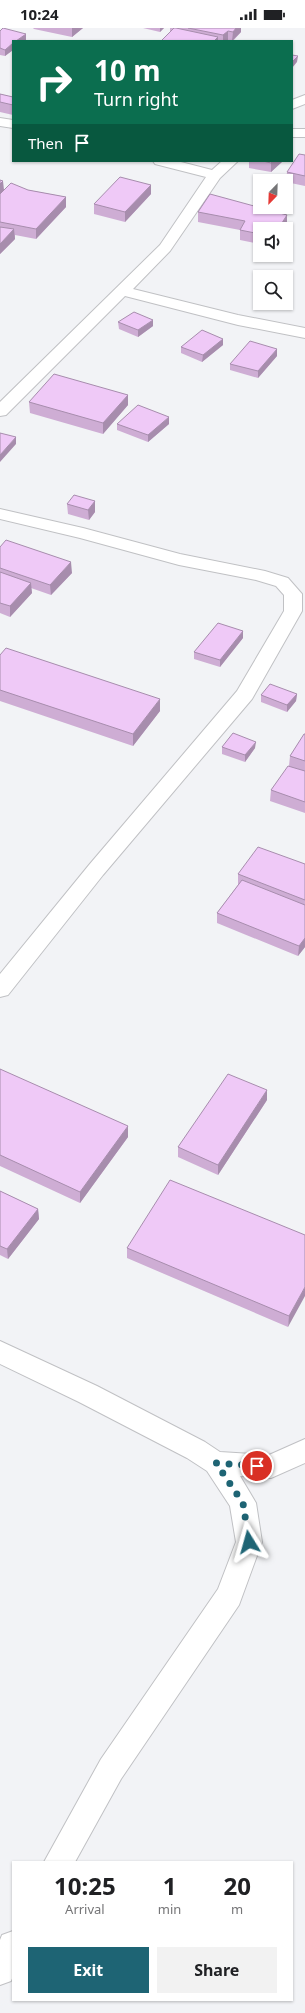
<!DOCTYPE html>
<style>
body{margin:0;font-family:"Noto Sans",sans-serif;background:#f2f2f2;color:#202124;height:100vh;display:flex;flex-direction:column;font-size:15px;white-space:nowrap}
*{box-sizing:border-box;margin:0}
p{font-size:13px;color:#757577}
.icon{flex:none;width:22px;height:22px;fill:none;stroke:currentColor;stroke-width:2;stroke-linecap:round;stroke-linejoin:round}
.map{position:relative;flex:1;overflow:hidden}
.sheet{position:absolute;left:12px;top:1833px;width:281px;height:140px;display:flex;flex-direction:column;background:#fff;border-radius:0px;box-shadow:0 1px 3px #0004}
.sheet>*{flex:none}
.top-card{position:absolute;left:12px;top:12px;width:281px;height:122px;border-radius:0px;box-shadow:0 1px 3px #0004;background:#0b6e4f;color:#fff;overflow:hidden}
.needle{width:26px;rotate:203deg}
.controls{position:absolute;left:253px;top:146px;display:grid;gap:8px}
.controls a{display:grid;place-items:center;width:40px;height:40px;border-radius:0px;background:#fff;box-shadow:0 1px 3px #0004;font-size:20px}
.pin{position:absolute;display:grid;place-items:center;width:34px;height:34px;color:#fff;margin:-17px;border:2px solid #fff;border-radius:50%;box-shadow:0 1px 4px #0007}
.me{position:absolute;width:44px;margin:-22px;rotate:352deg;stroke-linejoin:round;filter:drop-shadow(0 0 3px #0008)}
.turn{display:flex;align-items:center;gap:14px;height:84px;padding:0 16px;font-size:18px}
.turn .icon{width:52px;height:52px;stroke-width:2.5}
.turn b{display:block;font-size:28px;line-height:34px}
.then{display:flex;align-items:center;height:38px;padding:0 16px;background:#0003;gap:8px;font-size:15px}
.eta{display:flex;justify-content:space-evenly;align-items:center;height:68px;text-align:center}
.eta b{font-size:24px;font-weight:700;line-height:28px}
.cta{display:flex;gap:8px;margin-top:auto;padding:8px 16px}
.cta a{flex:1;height:46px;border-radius:0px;background:#1e6474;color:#fff;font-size:16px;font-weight:700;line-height:46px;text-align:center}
.cta a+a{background:#f2f2f2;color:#202124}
.status{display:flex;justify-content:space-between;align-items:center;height:28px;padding:0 20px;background:#fff;direction:ltr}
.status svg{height:11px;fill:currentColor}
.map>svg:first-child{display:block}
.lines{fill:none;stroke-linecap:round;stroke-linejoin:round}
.street-casing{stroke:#c0c1c4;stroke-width:2}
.street{fill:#fff;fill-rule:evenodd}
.wall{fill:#ceadd4}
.shaded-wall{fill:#a78dad}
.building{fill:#efc9f7;stroke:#a78dad}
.route{stroke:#1e6474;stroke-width:7;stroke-dasharray:0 12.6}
</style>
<div class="status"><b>10:24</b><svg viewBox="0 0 49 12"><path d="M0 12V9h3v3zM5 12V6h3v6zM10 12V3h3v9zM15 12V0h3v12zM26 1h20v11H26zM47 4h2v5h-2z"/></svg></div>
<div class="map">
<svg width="305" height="1985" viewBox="0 0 305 1985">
<rect width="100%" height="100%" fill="#f2f3f6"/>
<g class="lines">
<g class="street-casing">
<path id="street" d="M305,67V76L292,81V72Z
M0,90L13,92V100L0,98Z
M292,101H305V109H292Z
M153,133H177L212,142L222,133H238L220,150L170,223L133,261L238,287L305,300V310L238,297L125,268L6,387L0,388V374L160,217L206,149L155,136Z
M0,481L83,500L180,526L265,543L288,550L302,566V583L252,671L103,847L8,967L0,969V946L89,837L237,663L284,583V567L276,558L256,552L179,537L80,510L0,491Z
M0,1313L97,1358L205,1414L220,1424L269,1427L305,1411V1435L271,1450L240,1448L256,1475L262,1514L239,1577L121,1751L75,1834H44L101,1731L218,1561L236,1514L230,1478L207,1443L187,1430L79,1374L0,1336Z
M13,1903V1948L11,1953L0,1957V1912L2,1907Z"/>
</g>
<use href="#street" class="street"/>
</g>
<path class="wall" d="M33,0H83L72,9L34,1Z
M143,0H164L160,4Z
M170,0H241V4L233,13L228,12L227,13H161L170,4Z
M0,3L26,12L25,13H13V22L5,28L0,27Z
M0,66L13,69V87L0,84Z
M305,127V158L286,154L287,144Z
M249,133H283L271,144L249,140Z
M151,157V166L125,194L94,186V176Z
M28,162L66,169V179L36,211L15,207V211L0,226V166Z
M198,184L287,187V197L284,201H260V216L240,212V202L198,194Z
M118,294L153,298L138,309L119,301Z
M223,311V317L202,334L181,325V319Z
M277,328L258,350L230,342V336Z
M128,367V377L103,406L30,385L29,374Z
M117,396H169L148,414L117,402Z
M95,473V484L89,492L68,486L67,476Z
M0,519L72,545L51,567L31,560L32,565L10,589L0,585Z
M243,610L220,639L194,631V624Z
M0,627L160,683L133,718L0,673Z
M297,666L296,673L287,684L261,674V667Z
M305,706V785L270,773L271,762L289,738L290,728Z
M222,719L255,720L245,734L222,726Z
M305,836V919L298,928L217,895V885L238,857V846Z
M0,1041L128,1109L80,1175L0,1138Z
M267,1072L218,1147L178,1129V1119Z
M0,1163L38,1181L39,1191L8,1231L0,1227Z
M305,1207L288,1299L127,1230V1220Z"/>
<path class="shaded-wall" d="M72,0H83L72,9Z
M160,0H164L160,4Z
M236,0H241V4L232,13L233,4Z
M228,3V12L227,13H223V7Z
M26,6V12L25,13H16Z
M218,9V13H214Z
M13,15V22L5,28V22Z
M298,28L297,34L292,40V34Z
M273,133H283L271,144V135Z
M3,153L4,162L0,166V156Z
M151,157V166L125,194V184Z
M66,169V179L36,211V201Z
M287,187V197L284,201H278Z
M14,201L15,211L0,226V216Z
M153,292V298L138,309V302Z
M223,311V317L202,334L203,327Z
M277,321V328L258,350V343Z
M128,367V377L103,406V395Z
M169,389V396L148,414V407Z
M16,409V416L0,434V427Z
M95,473V484L89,492L88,482Z
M71,534L72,545L51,567L50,557Z
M31,555L32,565L10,589V578Z
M243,603V610L220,639V632Z
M297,666L296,673L287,684V677Z
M160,671V683L133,718V706Z
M256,714L255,720L245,734V727Z
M305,910V919L298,928L299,918Z
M267,1062V1072L218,1147V1137Z
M128,1098V1109L80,1175V1164Z
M38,1181L39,1191L8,1231L7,1221Z
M305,1259V1268L288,1299L289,1288Z"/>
<path class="building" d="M3,0L26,6L16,13H13V15L5,22L0,20V3Z
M174,0H176L218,9L214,13H161Z
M188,0H236L233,4L228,3L223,7Z
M292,27L298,28L292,34Z
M0,66L13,69V77L0,74Z
M299,126L305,127V148L287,144Z
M263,133H273L271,135Z
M120,149L151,157L125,184L94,176Z
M0,152L3,153L0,156Z
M11,155L28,162L66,169L36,201L0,194V166Z
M210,166L287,187L278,201H260V206L240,202L245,193L198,184Z
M0,199L14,201L0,216Z
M134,284L153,292L138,302L118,294Z
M202,302L223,311L203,327L181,319Z
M250,313L277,321L258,343L230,336Z
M54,346L128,367L103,395L29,374Z
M138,377L169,389L148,407L117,396Z
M0,405L16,409L0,427Z
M74,467L95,473L88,482L67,476Z
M6,512L71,534L50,557L0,540V519Z
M0,544L31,555L10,578L0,575Z
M218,595L243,603L220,632L194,624Z
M6,620L160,671L133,706L0,662V627Z
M270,656L297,666L287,677L261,667Z
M233,705L256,714L245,727L222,719Z
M304,706H305V733L290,728Z
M288,738L305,743V774L271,762Z
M258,819L305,836V872L238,846Z
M242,852L305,877V910L299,918L217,885Z
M0,1041L128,1098L80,1164L0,1127Z
M228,1046L267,1062L218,1137L178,1119Z
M170,1152L305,1207V1259L289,1288L127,1220Z
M0,1163L38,1181L7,1221L0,1218Z"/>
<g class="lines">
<path class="route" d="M249,1514L243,1475L216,1435L257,1438"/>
</g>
</svg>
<div class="controls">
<a><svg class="needle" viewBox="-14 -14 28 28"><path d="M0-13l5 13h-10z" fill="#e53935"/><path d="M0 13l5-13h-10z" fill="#757577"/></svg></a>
<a><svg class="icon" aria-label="sound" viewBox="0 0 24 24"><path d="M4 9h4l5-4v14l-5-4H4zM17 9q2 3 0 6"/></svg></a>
<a><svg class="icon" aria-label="search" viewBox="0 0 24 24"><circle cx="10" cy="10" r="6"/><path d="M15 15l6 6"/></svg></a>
</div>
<div class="pin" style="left:257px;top:1438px;background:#d93025"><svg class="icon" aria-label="arrive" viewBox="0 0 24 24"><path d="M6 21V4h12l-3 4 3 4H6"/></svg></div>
<svg class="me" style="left:249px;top:1514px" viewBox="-20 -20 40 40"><path d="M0-17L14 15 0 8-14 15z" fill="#1e6474" stroke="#fff" stroke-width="4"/></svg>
<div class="top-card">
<div class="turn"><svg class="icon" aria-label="right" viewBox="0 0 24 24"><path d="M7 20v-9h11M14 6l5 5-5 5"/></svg><div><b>10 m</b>Turn right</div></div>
<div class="then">Then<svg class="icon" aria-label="arrive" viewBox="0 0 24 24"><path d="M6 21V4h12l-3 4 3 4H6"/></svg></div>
</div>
<section class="sheet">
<div class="eta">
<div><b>10:25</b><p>Arrival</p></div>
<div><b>1</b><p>min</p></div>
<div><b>20</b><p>m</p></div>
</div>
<div class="cta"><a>Exit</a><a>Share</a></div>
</section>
</div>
